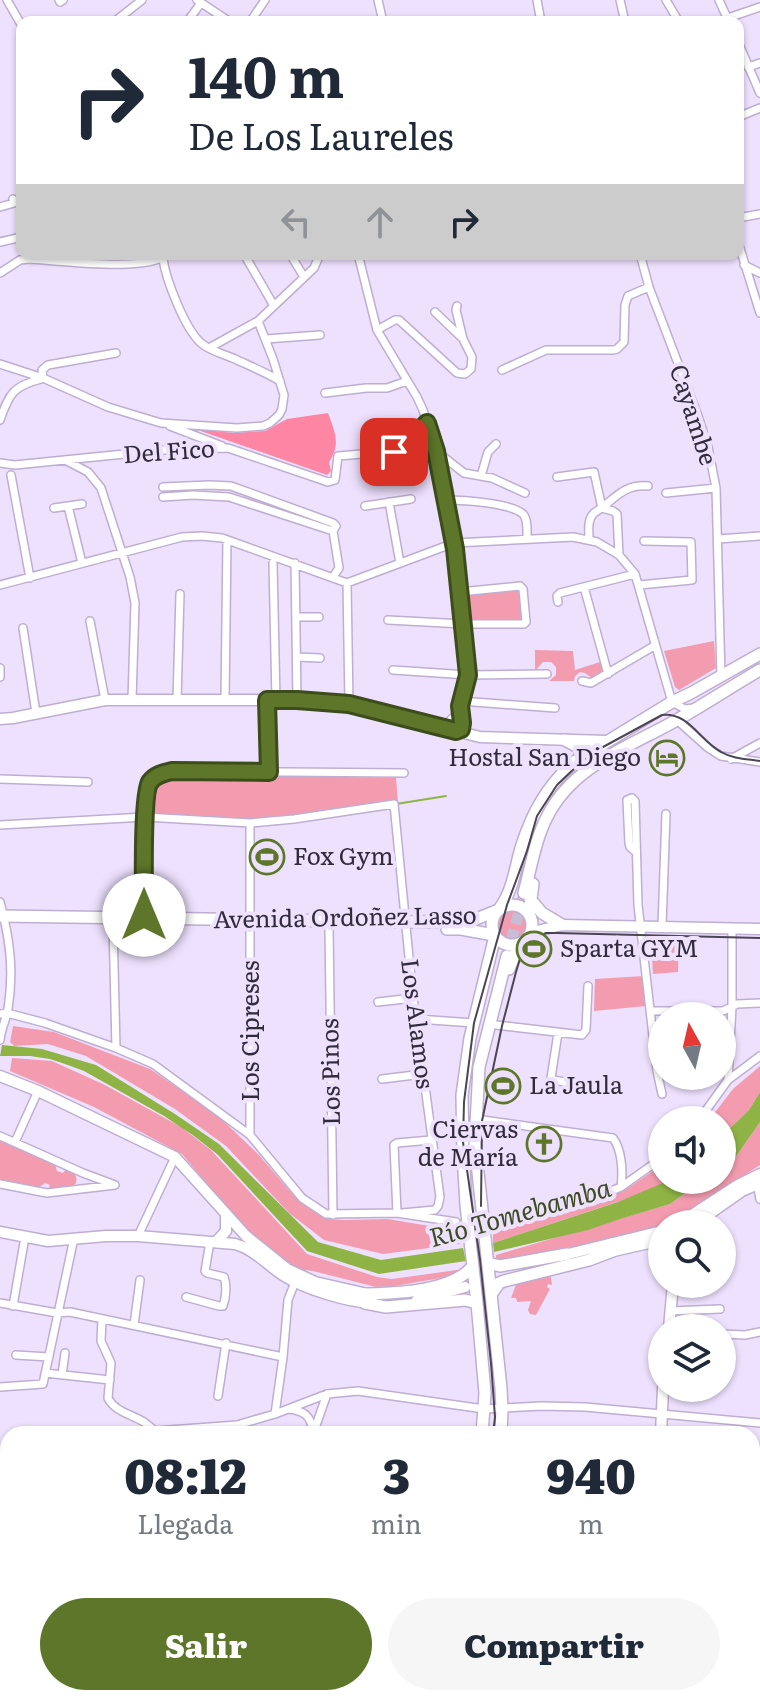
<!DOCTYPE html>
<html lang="es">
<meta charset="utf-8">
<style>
body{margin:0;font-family:Literata,serif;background:#f6f6f7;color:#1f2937;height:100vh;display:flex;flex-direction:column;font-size:30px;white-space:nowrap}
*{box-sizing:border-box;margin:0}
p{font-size:26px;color:#747a83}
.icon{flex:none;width:44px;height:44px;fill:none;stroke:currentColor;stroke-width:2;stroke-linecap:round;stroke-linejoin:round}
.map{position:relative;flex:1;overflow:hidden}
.details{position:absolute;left:0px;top:1426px;width:760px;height:280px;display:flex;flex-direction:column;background:#fff;border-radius:24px 24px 0 0;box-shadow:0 2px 6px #0004}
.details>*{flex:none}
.guide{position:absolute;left:16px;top:16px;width:728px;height:244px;border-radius:16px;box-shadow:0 2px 6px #0004;background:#fff;color:#1f2937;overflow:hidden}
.needle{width:52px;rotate:352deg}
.controls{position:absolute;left:648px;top:1002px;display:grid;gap:16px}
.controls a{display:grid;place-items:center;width:88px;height:88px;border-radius:50%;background:#fff;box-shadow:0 2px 6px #0004;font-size:40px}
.pin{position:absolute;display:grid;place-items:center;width:68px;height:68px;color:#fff;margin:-34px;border-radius:16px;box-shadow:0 4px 12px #0006}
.me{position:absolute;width:88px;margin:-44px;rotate:0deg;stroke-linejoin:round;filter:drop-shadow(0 0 6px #0008)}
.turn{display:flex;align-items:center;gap:28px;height:168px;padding:0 40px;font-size:36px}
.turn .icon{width:104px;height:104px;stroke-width:2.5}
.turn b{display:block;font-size:56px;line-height:68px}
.lanes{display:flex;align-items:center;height:76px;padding:0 40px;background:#0003;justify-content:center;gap:40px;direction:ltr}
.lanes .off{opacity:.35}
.eta{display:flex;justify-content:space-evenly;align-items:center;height:136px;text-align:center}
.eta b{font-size:48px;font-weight:800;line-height:56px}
.action{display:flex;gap:16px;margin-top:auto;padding:16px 40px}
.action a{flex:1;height:92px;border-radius:48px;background:#5d7629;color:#fff;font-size:32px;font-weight:800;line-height:92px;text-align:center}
.action a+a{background:#f6f6f7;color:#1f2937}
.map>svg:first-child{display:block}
.green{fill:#f39caf}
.forest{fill:#fc86a4}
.water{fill:#8fb445}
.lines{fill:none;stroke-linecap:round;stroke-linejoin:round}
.stream{stroke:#8fb445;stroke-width:2}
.street-tunnel{stroke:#c8bdd7;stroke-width:7;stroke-dasharray:7 3.5;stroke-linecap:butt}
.primary-tunnel{stroke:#c8bdd7;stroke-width:11;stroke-dasharray:11 5.5;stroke-linecap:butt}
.street-casing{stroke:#beaed1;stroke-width:10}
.secondary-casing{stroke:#beaed1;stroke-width:13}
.primary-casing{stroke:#beaed1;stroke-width:14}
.street{stroke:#fff;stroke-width:7}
.secondary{stroke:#fff;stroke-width:10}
.primary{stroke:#fff;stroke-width:11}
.tram{stroke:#4c4555;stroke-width:2}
.route-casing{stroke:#3c4d1b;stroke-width:20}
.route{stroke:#5d7629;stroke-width:14}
.labels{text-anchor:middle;stroke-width:8;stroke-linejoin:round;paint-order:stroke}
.street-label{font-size:24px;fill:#322c3a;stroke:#eee1fe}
.poi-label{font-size:24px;fill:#322c3a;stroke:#eee1fe;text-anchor:start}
.water-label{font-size:26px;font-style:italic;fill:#3e4d21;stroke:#eee1fe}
</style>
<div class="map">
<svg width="760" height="1706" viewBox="0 0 760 1706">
<rect width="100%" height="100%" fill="#eee1fe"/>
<path class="green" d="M517,590L520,593L523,618L521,621L472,619L469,617L467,597L468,595Z
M714,641L716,668L679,690L675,687L664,651Z
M535,650L573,651L575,670L600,662L603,672L592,678L585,673L580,672L575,676L574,681H549L556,675V667L551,662H543L535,671Z
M177,774L396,778L398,803L251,824L149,818V805L153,784L165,778Z
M495 924a17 17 0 1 1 34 0a17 17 0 1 1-34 0Z
M679,940L678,972L653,974L651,941Z
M644,976L646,1006L594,1011L595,979Z
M13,1026L54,1032L150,1069L215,1113L258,1154L294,1196L328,1219L345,1220L388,1219L459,1231L460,1244L383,1254L324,1240L289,1213L226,1146L175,1109L86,1056L48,1044L14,1046L10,1042Z
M12,1058L52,1061L105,1085L181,1127L211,1150L307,1254L377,1277L392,1279L464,1269L447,1277L394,1286L376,1287L313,1271L294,1269L242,1226L182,1154L94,1107L10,1071Z
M760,1066V1092L749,1110L722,1136V1120H709L733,1089Z
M760,1122V1165L680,1216L667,1224H662V1227L621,1237L496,1263V1255L670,1204L704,1180H722V1167L735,1158Z
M0,1139L55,1164L57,1171L63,1173L66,1169C73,1172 78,1174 76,1183L72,1187L48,1190L50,1185L45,1183L38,1188L0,1180Z
M662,1165V1180H671L651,1191L493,1243V1232L598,1204L631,1186Z
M550,1271L552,1285L548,1284L547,1287L550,1289L536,1315L530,1314L528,1310L531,1301L517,1302L516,1298H511L517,1282Z
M614,1698H670L674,1706H620Z"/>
<path class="forest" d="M328,413C335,432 341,444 329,462L331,471L327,475L195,429L234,433L265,431L287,419Z"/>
<path class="water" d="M2,1045L42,1049L96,1065L175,1114L219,1144L318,1242L381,1260L463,1248L466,1261L379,1274L307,1251L217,1154L194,1136L164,1116L84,1071L65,1064L50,1059L30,1056H0Z
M760,1092V1122L735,1158L722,1167V1136L749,1110Z
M670,1180H704L670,1204L620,1219L588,1230L494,1252L493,1243L618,1202Z"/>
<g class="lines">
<path class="stream" d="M396,804L446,796"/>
<path class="street-tunnel" d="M456,1222L488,1226"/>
<path class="primary-tunnel" d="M507,956L524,893"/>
<g class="street-casing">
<path id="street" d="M7,0L22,26
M59,0L60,2L63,0
M197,0L230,22
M378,0L383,22
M537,0L541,22
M620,0L625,22
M666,0L679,22
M719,0L728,20
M114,22L142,0
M187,22L201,3
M250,22L265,0
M716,22L760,7
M738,42L760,93
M748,67L760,63
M738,117L760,108
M0,207L14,203L13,199
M738,218L760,214
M0,242L22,237
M738,242L760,313
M244,254L274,306
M290,254L304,277
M358,254L377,330L417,397L423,410L436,451L446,500L454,543L468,675L460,706L452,721
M640,254L649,287L698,416L708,447L716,488L721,676
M163,259C166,280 185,329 201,343C210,351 224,354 235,359C250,366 265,372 280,381
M744,265L760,273
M0,273L20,260L29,259C56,260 150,273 167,254
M435,312L461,337
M377,330L395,320H399L457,373L465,374L471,369L472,357L463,339L456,310L457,306
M266,339L320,335
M209,348L258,321L314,268L320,254
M0,364L43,378L108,407L161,423L237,428L263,426L270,423L279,415L282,409L284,395L273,359L258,321
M502,370L546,350H613L617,349L624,342L625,305L628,296L649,287
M43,378L42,370L48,365L116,353
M325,393L366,388H387L407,381
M0,420C9,394 13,386 41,379
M170,426L222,446
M436,451L464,473L492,478L525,493
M65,460L88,472L101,488L130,577L135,603L132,700
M0,463L15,465L164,450L228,448L328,482L335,480L338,456L398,451L427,423
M11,475L30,578
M481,476L488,452L496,444
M557,477L594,472L602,508L613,511L617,514L619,555
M163,487L209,485L231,486L333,523L336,526L333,531L339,568L333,577
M666,493L716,488
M163,497L193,495L229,497L333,531
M446,500C463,500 511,503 523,514C528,519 527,532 527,539
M389,502L400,563
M68,506L82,563
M365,506L411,499
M54,508L82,504
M589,539C589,530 587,520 594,513C615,500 622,484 648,486
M718,539L760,536
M273,563L276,700
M295,563L297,700
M347,583L349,704
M0,585L182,537L202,536L222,538L347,583L454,543L573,537L597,542L619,555L635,574L672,702L685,709L694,708
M639,585L692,580L691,542L644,541
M584,587L608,674
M558,602L557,596L560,593L635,574
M296,617H319
M388,620L463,624H524L526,622L523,589L520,586L460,592
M90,621L105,700
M23,628L36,713
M297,657L320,658
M0,668V677
M393,670L468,675L547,674
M582,681L591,683L654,646
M177,700L180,594
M225,700L227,540
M267,700L269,772
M461,701L555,708
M677,720L707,747L721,756L760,762
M731,759L760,743
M0,779L88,782
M0,825L145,817L250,823L294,819L394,804L413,998L440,1197L438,1206L435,1210L402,1213
M636,852L630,847L629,843L627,800L632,798L635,801L638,905L657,1071L662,1094
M0,902C10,939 14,971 8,1009C6,1020 1,1029 0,1040
M144,919C144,898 141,794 150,782C155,775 163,773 172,771L404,773
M113,924L116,1048
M662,926L666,814
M329,928L333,1215
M378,1002L413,998
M650,1011H723L737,1004L760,1003
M0,1014L7,1013L45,1023L116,1048L153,1064L250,1135L302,1198L326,1214L397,1213L456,1222
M417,1019L474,1023
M496,1025L582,1035L586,1030L588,986
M558,1033L551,1078L553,1080L594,1087
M382,1079L423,1074
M728,1080L732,1007V928
M476,1119L613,1138C622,1150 623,1172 621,1187
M699,1120L728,1080L760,1056
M250,1135V823
M0,1136L83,1173L115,1185L47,1193L0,1184
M15,1142L38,1091
M757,1183L760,1199
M397,1213L394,1145L397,1143L431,1140
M482,1214L492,1220L510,1216
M490,1226L594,1198L621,1187L662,1158
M138,1236L175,1157
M186,1297L219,1306H223C226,1298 227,1285 224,1277L207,1273L205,1271L210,1242
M0,1303L57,1313L70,1312L283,1357
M13,1306L25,1237
M671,1311L720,1309
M102,1319L101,1341L111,1363L108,1398C115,1412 131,1414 144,1422C148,1425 151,1428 155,1431
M134,1325L140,1280
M722,1334L745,1335L760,1332
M16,1355L49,1357
M45,1373L110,1380
M62,1375L65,1353
M0,1387L43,1384L74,1238
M218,1396L226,1343
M289,1409C304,1411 310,1415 313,1430
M275,1414L283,1357L288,1300L295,1282
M147,1434L155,1431L237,1425L275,1414L327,1394L358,1391L484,1409L541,1406L585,1407L760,1423
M313,1434L327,1394
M0,1467L8,1465
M0,1525L8,1524
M752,1650L760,1657
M0,1691L8,1680
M0,1694L15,1706
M414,1698L427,1706
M544,1698L553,1706
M607,1698L613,1706
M673,1698L676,1706
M716,1698L722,1706
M579,1706L584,1698"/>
</g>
<g class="secondary-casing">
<path id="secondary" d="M450 725a6 6 0 1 1 12 0a6 6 0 1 1-12 0Z
M0,719L13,718L105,700H297L349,704L454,731
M456,731L480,737L607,741
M528,937L537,931L562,925L760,929
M0,1076L38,1091L175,1157L246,1236L287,1269L315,1282L372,1295
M678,1224L738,1185L760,1174
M695,1224L742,1191L760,1183
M0,1232L48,1241L106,1236H138L235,1244C254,1249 266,1264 283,1275C305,1289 347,1302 373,1303
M216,1242L226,1231V1215
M609,1252L662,1240
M560,1256L662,1231
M417,1300L465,1287
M669,1328L673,1284
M661,1434L663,1388
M752,1573L760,1572
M752,1583H760
M0,1633L8,1637
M0,1642L8,1645
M71,1698L76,1706
M81,1698L86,1706"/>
</g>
<g class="primary-casing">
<path id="primary" d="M565,740L580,748V758
M524,893C531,868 535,840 547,817C574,763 633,746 682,717C708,702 734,685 760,670
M530,899L542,913L562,925
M492 925a20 20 0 1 1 40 0a20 20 0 1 1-40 0Z
M500,908C513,890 515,869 521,848C532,813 547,786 574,762L672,702L691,693L760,654
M529,914L533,884
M0,916L405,922L471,921L496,911
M447,929H461L494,935
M509,969L517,949L524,941
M488,1263L500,1266L567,1254
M492,1293L499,1283L504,1281L589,1260L615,1250
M365,1294C397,1293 452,1292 473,1266
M365,1303L386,1307L465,1300L477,1303
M482,1434L485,1393L477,1303L466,1205L463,1154L462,1095L470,1038L495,936
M501,1434L502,1409L501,1388L475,1144L479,1067L507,956
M394,1706L398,1698
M411,1706L414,1698"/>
</g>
<use href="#street" class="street"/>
<use href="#secondary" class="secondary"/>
<use href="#primary" class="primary"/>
<path class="tram" d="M481,1206L482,1121L502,1026L516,972L522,952L533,939L546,933H557L760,938
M493,1434L495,1417L491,1363L480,1260L463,1142L464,1102L474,1023L507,905L527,851L537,816L557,785L581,762L603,747L662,715C689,712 700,741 721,752C733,759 747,759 760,761
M404,1706L408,1698"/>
</g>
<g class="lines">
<g class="route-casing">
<path id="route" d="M144,915C144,896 142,793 150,782C155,775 163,773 172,771L269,772L267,700H297L349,704L456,731L461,729L462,723L460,706L468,675L455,549L436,451L427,423L401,450L394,452"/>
</g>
<use href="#route" class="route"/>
</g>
<defs>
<g id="hotel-ring" transform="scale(1.8)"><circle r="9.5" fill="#eee1fe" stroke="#5d7629" stroke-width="1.5"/><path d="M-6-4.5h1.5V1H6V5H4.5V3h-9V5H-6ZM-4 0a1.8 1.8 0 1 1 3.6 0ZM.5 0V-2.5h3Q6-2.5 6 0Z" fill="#5d7629"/></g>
<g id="stadium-ring" transform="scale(1.8)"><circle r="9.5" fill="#eee1fe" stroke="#5d7629" stroke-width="1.5"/><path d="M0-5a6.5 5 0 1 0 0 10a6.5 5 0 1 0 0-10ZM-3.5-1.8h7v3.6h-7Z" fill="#5d7629"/></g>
<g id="church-ring" transform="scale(1.8)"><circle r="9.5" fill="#eee1fe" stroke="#5d7629" stroke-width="1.5"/><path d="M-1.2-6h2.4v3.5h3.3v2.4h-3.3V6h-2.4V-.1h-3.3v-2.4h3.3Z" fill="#5d7629"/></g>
</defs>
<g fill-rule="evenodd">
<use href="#hotel-ring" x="667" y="758"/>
<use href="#stadium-ring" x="267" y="857"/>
<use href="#stadium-ring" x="534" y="949"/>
<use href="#stadium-ring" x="503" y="1086"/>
<use href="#church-ring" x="544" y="1144"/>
</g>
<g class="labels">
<g class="street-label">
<text transform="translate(693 415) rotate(72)" y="8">Cayambe</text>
<text transform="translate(169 452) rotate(-4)" y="8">Del Fico</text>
<text transform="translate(345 918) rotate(-1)" y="8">Avenida Ordoñez Lasso</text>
<text transform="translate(417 1024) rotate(83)" y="8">Los Alamos</text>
<text transform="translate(251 1031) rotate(-90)" y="8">Los Cipreses</text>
<text transform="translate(331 1072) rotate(-91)" y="8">Los Pinos</text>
</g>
<g class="poi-label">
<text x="641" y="766" text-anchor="end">Hostal San Diego</text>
<text x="293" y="865">Fox Gym</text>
<text x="560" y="957">Sparta GYM</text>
<text x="529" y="1094">La Jaula</text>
<text x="518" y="1138" text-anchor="end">Ciervas<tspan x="518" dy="28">de María</tspan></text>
</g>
<g class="water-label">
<text transform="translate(520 1213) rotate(-16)" y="9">Río Tomebamba</text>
</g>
</g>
</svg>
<div class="controls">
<a><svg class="needle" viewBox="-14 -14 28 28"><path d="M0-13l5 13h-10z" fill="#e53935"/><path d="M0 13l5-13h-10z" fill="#747a83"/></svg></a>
<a><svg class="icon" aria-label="sound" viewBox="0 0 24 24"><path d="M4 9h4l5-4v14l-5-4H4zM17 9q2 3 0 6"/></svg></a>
<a><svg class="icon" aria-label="search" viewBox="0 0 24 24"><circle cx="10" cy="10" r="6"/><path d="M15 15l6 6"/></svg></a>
<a><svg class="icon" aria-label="layers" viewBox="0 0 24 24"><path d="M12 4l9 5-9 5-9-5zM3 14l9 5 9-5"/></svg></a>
</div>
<div class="pin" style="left:394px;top:452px;background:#d93025"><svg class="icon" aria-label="arrive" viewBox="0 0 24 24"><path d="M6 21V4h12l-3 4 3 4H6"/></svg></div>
<svg class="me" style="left:144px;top:915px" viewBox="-20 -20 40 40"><circle r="19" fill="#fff"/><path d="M0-13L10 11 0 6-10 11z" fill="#5d7629"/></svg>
<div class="guide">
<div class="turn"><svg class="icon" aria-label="right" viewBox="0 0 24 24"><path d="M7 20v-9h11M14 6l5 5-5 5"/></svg><div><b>140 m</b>De Los Laureles</div></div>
<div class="lanes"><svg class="icon off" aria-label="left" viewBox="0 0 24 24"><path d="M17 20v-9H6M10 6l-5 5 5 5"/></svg><svg class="icon off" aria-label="ahead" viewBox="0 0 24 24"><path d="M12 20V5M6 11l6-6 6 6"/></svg><svg class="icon" aria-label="right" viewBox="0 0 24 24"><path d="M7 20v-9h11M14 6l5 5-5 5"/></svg></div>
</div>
<section class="details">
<div class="eta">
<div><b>08:12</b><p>Llegada</p></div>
<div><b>3</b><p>min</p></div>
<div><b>940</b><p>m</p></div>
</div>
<div class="action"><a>Salir</a><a>Compartir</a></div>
</section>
</div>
